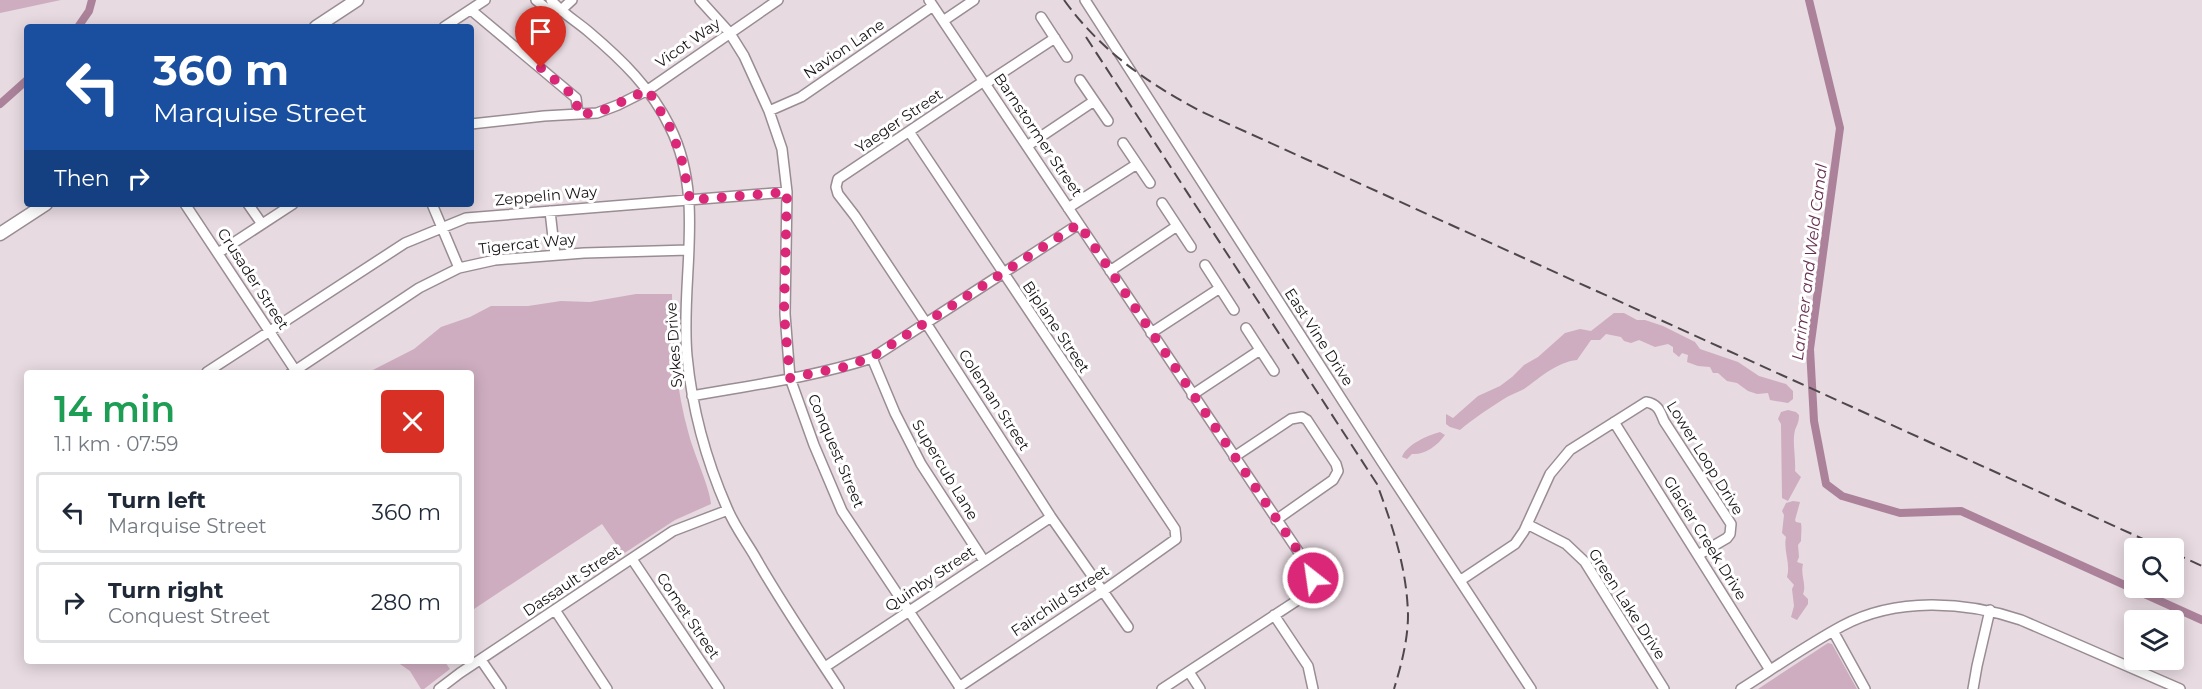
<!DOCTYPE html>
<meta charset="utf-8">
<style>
body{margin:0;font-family:Montserrat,sans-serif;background:#f6f6f7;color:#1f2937;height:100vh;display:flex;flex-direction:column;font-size:22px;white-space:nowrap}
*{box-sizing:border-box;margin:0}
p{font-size:20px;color:#747a83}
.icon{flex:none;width:33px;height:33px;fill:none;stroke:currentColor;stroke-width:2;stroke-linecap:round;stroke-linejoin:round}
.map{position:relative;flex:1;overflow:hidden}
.side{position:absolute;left:24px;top:370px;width:450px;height:294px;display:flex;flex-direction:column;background:#fff;border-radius:6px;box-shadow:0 3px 15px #0003}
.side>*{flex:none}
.hud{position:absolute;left:24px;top:24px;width:450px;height:183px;border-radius:6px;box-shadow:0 3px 15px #0003;background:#1a4fa0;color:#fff;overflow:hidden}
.controls{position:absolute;left:2124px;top:538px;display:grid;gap:12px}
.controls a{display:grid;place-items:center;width:60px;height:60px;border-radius:6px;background:#fff;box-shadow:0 3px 15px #0003;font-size:30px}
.pin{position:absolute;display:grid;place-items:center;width:51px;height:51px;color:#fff;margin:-62px -26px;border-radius:50% 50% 50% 0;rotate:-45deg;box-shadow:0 0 6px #0007}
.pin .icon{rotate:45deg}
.me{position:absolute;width:66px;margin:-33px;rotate:330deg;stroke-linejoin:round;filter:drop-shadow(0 0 4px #0008)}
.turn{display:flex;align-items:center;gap:21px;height:126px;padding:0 30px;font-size:27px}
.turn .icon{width:78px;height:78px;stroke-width:2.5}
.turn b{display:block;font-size:42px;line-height:51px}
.then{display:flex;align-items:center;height:57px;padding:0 30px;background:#0003;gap:12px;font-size:22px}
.round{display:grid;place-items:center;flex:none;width:63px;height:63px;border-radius:6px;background:#f6f6f7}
.head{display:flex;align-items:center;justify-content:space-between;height:102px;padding:0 30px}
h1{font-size:36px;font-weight:600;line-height:45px;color:#1e9e55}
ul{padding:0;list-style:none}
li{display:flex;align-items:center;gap:18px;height:81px;margin:0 12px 9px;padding:0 18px;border:3px solid #e0e1e3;border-radius:6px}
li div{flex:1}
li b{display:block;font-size:22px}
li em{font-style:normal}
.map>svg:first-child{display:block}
.green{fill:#ceadc0}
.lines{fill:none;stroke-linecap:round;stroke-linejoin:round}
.canal{stroke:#ab829a;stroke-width:8}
.minor-casing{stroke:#998d93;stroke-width:12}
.major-casing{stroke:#998d93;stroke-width:15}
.minor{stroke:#fff;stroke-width:9}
.major{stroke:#fff;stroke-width:12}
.rail{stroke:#4e474b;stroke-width:2;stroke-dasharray:12 6;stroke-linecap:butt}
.route{stroke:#db2777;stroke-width:10;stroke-dasharray:0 18}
.labels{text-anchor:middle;stroke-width:6;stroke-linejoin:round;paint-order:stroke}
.street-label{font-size:15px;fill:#181316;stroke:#fff}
.water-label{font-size:16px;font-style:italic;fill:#663051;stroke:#fff}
</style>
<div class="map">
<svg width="2202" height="689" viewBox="0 0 2202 689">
<rect width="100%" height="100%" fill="#e7dae1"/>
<path class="green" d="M0,0H61L0,13Z
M636,294H672C672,341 676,389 689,435C694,454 710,488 711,504L675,520L623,554L602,524L471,611V374L367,373L414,349L441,327L470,317L491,306H528L561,301L590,302Z
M1614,313H1624L1637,320H1645L1663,326L1695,342L1700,349L1738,362L1759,376L1786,384L1793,391V399L1788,403L1770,400L1768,393L1757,394L1748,391L1737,383L1727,381L1718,373H1713L1710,367L1698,366L1687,362L1688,355L1682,353L1679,357L1673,352V347L1668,344L1655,347L1639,340L1631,343L1624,341L1621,337L1606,334L1600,340H1591L1577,360C1557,362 1541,377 1524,389C1519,392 1512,394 1507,397C1491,407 1474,418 1460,430L1450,427L1446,424V414L1453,418L1478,396L1500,386L1512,377L1524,365L1538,357L1565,333L1580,329L1591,331Z
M1788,410L1796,412L1799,415C1799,422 1797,425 1795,430C1792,443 1796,457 1795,471L1801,477L1788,501L1782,498L1781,424L1778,419L1781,412Z
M1440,432L1445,435C1437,446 1425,455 1412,454L1407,459L1402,457C1406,445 1428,435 1440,432Z
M1793,501L1800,502L1795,520L1796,522L1801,523C1802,529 1801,534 1801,541L1798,545L1799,557L1797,562L1803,564C1800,575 1807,585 1803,594L1808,599V604L1797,620L1791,617L1794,606L1792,589L1794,585L1787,577C1791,563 1783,551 1786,537L1782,533L1784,515L1782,511L1786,503Z
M1828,643L1832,644L1857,689H1758Z
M397,662H445L450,669L424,689H421L410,671Z"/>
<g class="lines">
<path class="canal" d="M1809,0L1840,128L1810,349L1814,421L1826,484L1842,496L1900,513L1961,511L2202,620
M78,27L89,11L92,0
M0,104L27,80"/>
<g class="minor-casing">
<path id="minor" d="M536,0L546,8L560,11
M551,0C562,13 576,21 589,32C622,60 651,88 670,127C706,198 680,280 687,356C692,408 706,460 727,508C734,525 745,540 754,555C780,601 810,645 839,689
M700,0L729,32L744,56L769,111L782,149L787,192L785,314L790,378L814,445L842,511L961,689
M929,0L1310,569L1313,584L1310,592L1162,689
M1085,0L1382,462L1531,689
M471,10L576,98L578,114
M560,11L572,0
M1041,17L1067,57
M943,21L974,0
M444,27L485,0
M1080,80L1108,121
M984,81L838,179L836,187L838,194L855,216L926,323L1051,517L1128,627
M985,84L1055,38
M769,111L801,97L933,6
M471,124L544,116L597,113L618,105L648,90L778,0
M910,133L1175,529L1176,539L1103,591L959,687
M1123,143L1150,183
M1027,146L1094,101
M1162,203L1191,247
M185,204L295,370
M248,204L262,224
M432,204L459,268
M1068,208L1137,164
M550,211L555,255
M218,253L293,204
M1205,265L1234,310
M1110,271L1177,226
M1246,328L1274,371
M1151,333L1220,288
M872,358L895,413L921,464L984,561
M207,372L405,243L466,218L787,192
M290,374L419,288L459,268L495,260L584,253L689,250
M1192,395L1260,350
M692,396C753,385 814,377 872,358L1079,224
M1614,422L1770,670
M1234,457L1291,419L1302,417L1307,420L1336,464L1338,471L1333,480L1276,520
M1527,524L1566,544L1585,562L1664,689
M632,559L719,689
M1461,580L1515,544L1524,531L1550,474L1570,450L1646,402C1658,404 1660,411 1664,421L1731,524L1730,534L1727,538L1698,555
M555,610L607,689
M1274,615L1308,666L1313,689
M1833,631L1865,689
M481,660L501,689
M825,667L1051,517
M1189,672L1200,689
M439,689L460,673L673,531L728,510
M1741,689C1774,668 1807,645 1842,626C1896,597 1965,601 2021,620L2180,689
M1973,689L1977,666L1990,610"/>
</g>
<g class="major-casing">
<path id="major" d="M316,27L357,0
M0,234L46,204"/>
</g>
<use href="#minor" class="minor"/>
<use href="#major" class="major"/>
<path class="rail" d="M1064,0C1100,50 1146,82 1200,111L2165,549
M1086,37L1377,484C1393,527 1407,569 1408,615C1408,640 1401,666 1394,689
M2174,553L2202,566"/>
</g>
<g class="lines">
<path class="route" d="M541,68L576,98L578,114L597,113L648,90L671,129L683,164L690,200L787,192L784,314L790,378L844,367L872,357L1079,224L1310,569L1313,578"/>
</g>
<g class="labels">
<g class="street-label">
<text transform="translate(688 43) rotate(-35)" y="5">Vicot Way</text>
<text transform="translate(844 49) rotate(-34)" y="5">Navion Lane</text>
<text transform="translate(899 121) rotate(-34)" y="5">Yaeger Street</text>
<text transform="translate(1038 135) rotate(56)" y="5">Barnstormer Street</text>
<text transform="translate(546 196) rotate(-5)" y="5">Zeppelin Way</text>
<text transform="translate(527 244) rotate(-6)" y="5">Tigercat Way</text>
<text transform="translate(253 279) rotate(57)" y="5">Crusader Street</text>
<text transform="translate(1056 327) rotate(56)" y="5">Biplane Street</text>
<text transform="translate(1319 337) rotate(57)" y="5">East Vine Drive</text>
<text transform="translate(674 345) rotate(-94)" y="5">Sykes Drive</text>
<text transform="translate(994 400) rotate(57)" y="5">Coleman Street</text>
<text transform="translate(836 451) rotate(67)" y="5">Conquest Street</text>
<text transform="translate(1705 458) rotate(58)" y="5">Lower Loop Drive</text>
<text transform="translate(945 470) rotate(59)" y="5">Supercub Lane</text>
<text transform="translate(1705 538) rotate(58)" y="5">Glacier Creek Drive</text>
<text transform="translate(930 579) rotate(-34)" y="5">Quinby Street</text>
<text transform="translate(572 581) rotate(-34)" y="5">Dassault Street</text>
<text transform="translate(1060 601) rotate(-34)" y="5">Fairchild Street</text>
<text transform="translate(1627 604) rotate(57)" y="5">Green Lake Drive</text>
<text transform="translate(688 616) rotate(56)" y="5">Comet Street</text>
</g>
<g class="water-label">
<text transform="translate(1809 262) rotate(-83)" y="6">Larimer and Weld Canal</text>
</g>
</g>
</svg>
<div class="controls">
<a><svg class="icon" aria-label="search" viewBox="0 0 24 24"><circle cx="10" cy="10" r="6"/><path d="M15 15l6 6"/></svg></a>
<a><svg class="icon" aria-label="layers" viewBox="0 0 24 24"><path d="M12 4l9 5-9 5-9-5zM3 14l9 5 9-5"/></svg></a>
</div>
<div class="pin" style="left:541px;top:68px;background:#d93025"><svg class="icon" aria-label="arrive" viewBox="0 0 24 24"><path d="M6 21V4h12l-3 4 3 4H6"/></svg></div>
<svg class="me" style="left:1313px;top:578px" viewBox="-20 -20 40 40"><circle r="17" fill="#db2777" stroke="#fff" stroke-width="3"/><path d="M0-11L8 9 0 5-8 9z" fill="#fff"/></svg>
<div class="hud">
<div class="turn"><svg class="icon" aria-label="left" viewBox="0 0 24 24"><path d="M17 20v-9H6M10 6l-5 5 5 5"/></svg><div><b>360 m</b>Marquise Street</div></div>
<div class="then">Then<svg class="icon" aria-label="right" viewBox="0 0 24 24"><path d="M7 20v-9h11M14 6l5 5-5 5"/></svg></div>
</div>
<section class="side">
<div class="head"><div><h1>14 min</h1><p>1.1 km · 07:59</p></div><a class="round" style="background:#d93025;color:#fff"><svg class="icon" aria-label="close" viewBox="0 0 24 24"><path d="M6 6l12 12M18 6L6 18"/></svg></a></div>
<ul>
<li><svg class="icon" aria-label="left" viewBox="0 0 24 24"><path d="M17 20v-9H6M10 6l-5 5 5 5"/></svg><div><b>Turn left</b><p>Marquise Street</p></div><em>360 m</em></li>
<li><svg class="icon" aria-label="right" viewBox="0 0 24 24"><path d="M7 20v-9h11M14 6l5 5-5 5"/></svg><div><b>Turn right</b><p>Conquest Street</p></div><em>280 m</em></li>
</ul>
</section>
</div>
